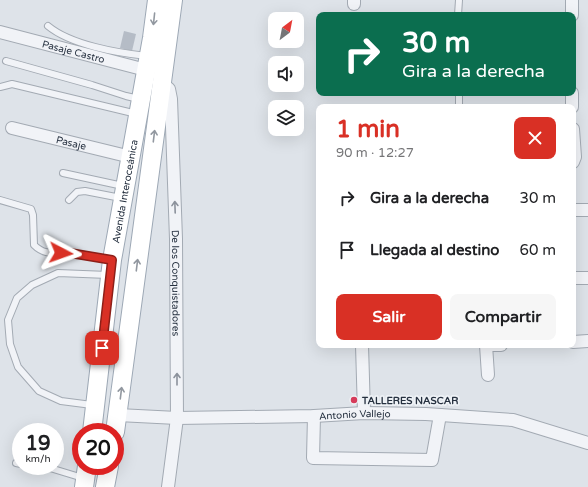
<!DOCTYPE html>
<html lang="es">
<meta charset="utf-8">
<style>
body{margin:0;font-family:"Varela Round",sans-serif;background:#f6f6f6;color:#202124;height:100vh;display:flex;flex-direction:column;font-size:15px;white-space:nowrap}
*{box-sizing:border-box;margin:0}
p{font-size:13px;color:#757577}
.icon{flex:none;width:22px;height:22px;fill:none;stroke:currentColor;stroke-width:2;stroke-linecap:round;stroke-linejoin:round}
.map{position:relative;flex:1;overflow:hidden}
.panel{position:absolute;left:316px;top:104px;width:260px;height:244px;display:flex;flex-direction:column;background:#fff;border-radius:8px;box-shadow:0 4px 16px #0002}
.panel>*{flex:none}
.hud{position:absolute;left:316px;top:12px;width:260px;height:84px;border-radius:8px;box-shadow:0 4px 16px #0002;background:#0b6e4f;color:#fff;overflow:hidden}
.needle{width:26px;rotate:32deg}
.buttons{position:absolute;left:268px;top:12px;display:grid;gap:8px}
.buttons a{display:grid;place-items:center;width:36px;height:36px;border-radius:8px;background:#fff;box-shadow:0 4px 16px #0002;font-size:20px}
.speed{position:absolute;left:12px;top:423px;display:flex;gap:8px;font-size:20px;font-weight:700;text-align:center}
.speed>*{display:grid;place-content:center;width:52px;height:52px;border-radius:50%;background:#fff;box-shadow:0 4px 16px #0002;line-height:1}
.speed small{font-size:10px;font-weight:400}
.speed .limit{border:6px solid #d22;background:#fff;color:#111}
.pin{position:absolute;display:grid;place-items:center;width:34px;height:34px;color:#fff;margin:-17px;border-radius:8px;box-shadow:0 2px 6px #0006}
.me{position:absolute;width:44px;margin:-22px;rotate:94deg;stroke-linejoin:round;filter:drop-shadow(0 0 3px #0008)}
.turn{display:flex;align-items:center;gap:14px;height:84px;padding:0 20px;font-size:18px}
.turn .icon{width:52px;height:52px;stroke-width:2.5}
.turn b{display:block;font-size:28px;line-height:34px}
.round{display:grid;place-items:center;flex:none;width:42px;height:42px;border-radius:8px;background:#f6f6f6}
.headline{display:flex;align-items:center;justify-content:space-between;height:68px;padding:0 20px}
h1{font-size:24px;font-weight:700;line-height:30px;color:#d93025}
.cta{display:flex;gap:8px;margin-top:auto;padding:8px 20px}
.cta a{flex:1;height:46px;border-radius:8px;background:#d93025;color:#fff;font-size:16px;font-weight:700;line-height:46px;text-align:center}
.cta a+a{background:#f6f6f6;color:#202124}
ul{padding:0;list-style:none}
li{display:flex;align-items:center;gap:12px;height:52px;padding:0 20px}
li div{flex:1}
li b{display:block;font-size:15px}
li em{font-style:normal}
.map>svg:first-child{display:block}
.building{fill:#b5bcc6}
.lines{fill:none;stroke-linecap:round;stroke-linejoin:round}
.lane-casing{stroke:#a3aab3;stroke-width:8}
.street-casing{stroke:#a3aab3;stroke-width:14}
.primary-casing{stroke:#9da8b5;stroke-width:20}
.lane{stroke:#f1f3f7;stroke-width:6}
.street{stroke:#f1f3f7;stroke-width:12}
.primary{stroke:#fff;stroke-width:18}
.oneway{stroke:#9298a0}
.oneway2{stroke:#8c929c}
.route-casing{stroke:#8d1f18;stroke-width:10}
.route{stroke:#d93025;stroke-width:7}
.poi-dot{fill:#d63b5a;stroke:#eef2f6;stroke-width:1.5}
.labels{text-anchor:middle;stroke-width:3.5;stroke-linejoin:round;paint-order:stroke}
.street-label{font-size:10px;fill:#263140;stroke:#eef2f6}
.poi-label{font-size:10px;font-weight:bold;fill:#263140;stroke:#eef2f6;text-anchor:start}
</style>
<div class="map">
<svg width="588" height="487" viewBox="0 0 588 487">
<rect width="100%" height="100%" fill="#dee3e9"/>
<path class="building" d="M124,31L136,34L132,51L120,48Z"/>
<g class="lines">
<g class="lane-casing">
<path id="lane" d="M458,15L459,0
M48,26C71,45 118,53 147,56
M6,61L92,85L126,96L139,99
M0,87L12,84L137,114
M459,107V93
M63,173L123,186
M0,200L31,209L33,215L34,245C45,256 55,252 69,253C83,254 97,257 110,260
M69,200L77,192L85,191L121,198
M92,405L61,401L39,391L18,367L10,344L8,320L17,298L32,285L58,273L108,275
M16,463L21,464
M32,466L50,468L83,478"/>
</g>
<g class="street-casing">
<g id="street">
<path d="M354,4V0"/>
<path d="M572,15V0"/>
<path id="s1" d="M0,32L146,70"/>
<path id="s2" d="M161,82L169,89L171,99L176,239L177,418L168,487"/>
<path d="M572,93V107"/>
<path id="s3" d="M12,128L131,157"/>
<path d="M573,129L575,157L573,162"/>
<path d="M573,210H588"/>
<path d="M573,278H588"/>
<path d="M573,342L588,341"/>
<path d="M362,345L364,413"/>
<path d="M486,345L488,375"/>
<path d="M486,345H501"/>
<path id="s4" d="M118,415L177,418L314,416L364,413L426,414L513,420L588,443"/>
<path d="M314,416L313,458L432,460L440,415"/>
</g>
</g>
<g class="primary-casing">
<g id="primary">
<path id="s5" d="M92,432L112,260L152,38L157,0"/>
<path d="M115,432L173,0"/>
<path d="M84,487L87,466"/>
<path d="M105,487L109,466"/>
</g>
</g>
<use href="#lane" class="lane"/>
<use href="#street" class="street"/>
<use href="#primary" class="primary"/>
</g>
<defs><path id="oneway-shaft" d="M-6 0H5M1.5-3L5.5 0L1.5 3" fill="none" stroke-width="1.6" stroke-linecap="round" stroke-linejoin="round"/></defs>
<g class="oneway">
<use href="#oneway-shaft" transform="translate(154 19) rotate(96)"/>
<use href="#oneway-shaft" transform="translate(154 136) rotate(-83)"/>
<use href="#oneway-shaft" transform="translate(137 265) rotate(-83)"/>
<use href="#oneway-shaft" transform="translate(121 393) rotate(-83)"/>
</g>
<g class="oneway2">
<use href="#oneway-shaft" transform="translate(175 207) rotate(-92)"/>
<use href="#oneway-shaft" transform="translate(177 379) rotate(-90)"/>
</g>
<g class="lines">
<g class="route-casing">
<path id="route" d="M61,253H70L112,260L102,348"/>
</g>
<use href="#route" class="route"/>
</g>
<circle class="poi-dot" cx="354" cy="400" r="4"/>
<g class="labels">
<g class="street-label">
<text dy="4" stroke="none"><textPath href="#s1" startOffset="76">Pasaje Castro</textPath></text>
<text dy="4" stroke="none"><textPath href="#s3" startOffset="61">Pasaje</textPath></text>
<text dy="4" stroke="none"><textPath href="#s5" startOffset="243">Avenida Interoceánica</textPath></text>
<text dy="4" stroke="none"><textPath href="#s2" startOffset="205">De los Conquistadores</textPath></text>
<text dy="4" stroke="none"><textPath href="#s4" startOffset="237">Antonio Vallejo</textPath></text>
</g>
<g class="poi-label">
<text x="362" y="404">TALLERES NASCAR</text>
</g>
</g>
</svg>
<div class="buttons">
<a><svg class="needle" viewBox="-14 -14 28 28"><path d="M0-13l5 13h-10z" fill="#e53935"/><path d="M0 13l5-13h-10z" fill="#757577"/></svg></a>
<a><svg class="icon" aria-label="sound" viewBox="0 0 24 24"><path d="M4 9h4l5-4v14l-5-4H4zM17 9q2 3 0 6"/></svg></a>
<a><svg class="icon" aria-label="layers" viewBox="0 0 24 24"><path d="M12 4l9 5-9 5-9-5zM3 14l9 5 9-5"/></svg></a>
</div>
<div class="speed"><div>19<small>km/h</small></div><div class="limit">20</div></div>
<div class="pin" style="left:102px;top:348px;background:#d93025"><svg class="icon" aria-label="arrive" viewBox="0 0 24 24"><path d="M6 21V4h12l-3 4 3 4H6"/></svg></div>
<svg class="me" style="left:61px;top:253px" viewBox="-20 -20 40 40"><path d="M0-17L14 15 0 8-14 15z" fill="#d93025" stroke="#fff" stroke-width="4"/></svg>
<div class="hud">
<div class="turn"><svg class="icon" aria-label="right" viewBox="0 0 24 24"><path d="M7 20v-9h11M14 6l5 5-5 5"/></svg><div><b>30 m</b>Gira a la derecha</div></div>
</div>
<section class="panel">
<div class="headline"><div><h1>1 min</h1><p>90 m · 12:27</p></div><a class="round" style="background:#d93025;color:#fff"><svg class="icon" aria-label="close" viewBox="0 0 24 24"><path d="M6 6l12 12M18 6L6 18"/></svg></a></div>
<ul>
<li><svg class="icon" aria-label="right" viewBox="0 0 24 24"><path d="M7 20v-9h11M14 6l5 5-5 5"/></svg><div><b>Gira a la derecha</b></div><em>30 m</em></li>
<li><svg class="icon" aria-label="arrive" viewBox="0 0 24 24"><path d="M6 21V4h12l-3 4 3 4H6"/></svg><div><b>Llegada al destino</b></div><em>60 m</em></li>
</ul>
<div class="cta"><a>Salir</a><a>Compartir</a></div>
</section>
</div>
